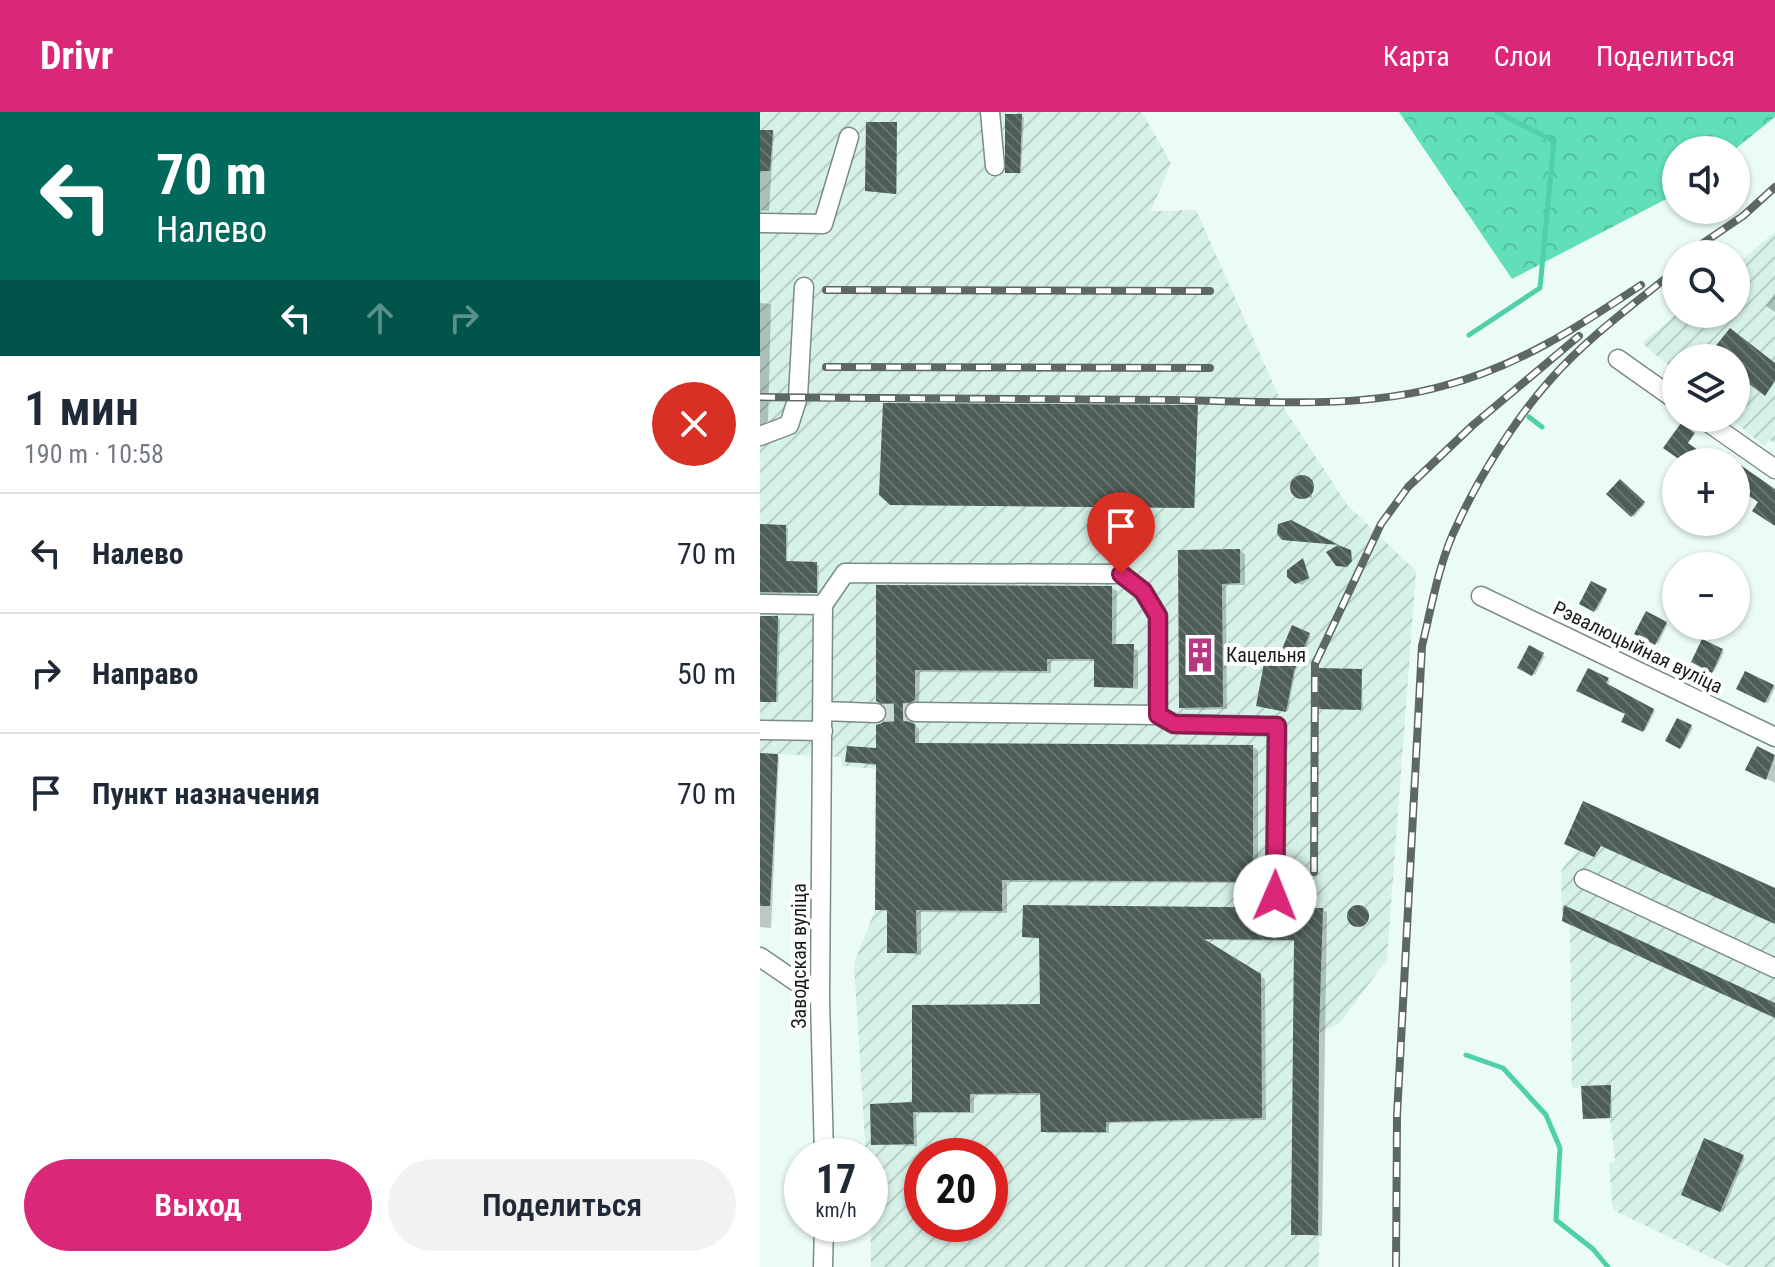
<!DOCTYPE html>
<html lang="ru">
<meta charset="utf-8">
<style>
body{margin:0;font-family:"Roboto Condensed",sans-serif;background:#f2f2f3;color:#1f2937;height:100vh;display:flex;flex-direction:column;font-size:30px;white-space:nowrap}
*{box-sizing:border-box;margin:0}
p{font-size:26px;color:#747a83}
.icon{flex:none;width:44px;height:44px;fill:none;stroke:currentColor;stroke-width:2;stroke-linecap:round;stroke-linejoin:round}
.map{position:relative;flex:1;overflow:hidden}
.drawer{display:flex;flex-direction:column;background:#fff;width:760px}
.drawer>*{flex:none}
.guide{background:#00695c;color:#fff;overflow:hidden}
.fabs{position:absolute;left:902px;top:24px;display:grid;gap:16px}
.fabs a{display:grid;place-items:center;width:88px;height:88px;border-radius:50%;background:#fff;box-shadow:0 2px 6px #0004;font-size:40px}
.speed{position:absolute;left:24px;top:1026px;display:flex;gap:16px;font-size:40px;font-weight:700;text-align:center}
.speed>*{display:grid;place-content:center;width:104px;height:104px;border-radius:50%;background:#fff;box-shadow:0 2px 6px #0004;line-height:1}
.speed small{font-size:20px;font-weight:400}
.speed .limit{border:12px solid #d22;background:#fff;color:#111}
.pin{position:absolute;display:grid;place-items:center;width:68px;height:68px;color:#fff;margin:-82px -34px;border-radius:50% 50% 50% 0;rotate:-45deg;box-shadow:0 0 8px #0007}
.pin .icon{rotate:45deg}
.me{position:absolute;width:88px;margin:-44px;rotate:1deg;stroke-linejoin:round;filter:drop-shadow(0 0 6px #0008)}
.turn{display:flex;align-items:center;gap:28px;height:168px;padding:0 24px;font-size:36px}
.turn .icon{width:104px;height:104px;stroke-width:2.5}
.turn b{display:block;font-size:56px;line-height:68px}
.lanes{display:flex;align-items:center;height:76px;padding:0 24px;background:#0003;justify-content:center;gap:40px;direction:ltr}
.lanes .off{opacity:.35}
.round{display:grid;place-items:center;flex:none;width:84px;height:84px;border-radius:42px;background:#f2f2f3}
.head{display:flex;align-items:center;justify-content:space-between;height:136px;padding:0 24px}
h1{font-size:48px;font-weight:600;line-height:60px}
.primary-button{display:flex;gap:16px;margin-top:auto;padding:16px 24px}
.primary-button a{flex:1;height:92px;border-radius:48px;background:#db2777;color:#fff;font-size:32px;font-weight:600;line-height:92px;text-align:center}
.primary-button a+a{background:#f2f2f3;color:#1f2937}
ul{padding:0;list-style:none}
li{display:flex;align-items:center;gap:24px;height:120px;padding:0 24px;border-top:2px solid #e0e1e3}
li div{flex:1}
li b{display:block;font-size:30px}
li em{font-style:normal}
header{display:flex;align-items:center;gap:48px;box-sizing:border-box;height:112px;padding:0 40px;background:#db2777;color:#fff}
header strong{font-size:38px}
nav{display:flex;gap:44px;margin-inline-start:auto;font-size:28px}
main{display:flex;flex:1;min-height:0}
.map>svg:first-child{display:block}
.industrial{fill:url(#industrial-furrows);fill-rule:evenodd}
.forest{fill:url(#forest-crowns)}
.shadow{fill:#0003}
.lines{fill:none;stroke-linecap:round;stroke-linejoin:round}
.stream{stroke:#4fd0aa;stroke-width:5}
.building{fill:url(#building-back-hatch)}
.minor-tunnel{stroke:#cadbd4;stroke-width:18;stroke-dasharray:18 9;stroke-linecap:butt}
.minor-casing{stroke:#7b8b85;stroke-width:21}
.minor{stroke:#fff;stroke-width:18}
.rail-casing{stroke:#5d6763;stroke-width:8}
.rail{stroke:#fff;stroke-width:5;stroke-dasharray:15;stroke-linecap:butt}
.route-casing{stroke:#8e194d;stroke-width:20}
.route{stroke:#db2777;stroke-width:14}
.labels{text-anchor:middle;stroke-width:8;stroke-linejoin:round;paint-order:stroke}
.street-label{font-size:20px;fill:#181e1c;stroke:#fff}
.poi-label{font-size:20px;fill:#181e1c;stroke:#fff;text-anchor:start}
</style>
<header>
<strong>Drivr</strong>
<nav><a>Карта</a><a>Слои</a><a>Поделиться</a></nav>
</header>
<main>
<section class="drawer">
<div class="guide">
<div class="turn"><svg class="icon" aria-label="left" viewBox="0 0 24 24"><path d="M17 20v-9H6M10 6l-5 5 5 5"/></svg><div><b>70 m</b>Налево</div></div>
<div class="lanes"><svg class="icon" aria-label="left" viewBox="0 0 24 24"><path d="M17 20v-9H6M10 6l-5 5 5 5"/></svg><svg class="icon off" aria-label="ahead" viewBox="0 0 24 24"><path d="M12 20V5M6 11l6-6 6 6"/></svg><svg class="icon off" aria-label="right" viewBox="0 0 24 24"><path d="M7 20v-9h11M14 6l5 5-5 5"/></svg></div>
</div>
<div class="head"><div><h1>1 мин</h1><p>190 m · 10:58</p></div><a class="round" style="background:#d93025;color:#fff"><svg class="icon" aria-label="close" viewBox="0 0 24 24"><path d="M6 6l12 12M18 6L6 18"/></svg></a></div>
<ul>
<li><svg class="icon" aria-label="left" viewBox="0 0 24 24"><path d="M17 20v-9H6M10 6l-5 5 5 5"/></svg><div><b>Налево</b></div><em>70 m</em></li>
<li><svg class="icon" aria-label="right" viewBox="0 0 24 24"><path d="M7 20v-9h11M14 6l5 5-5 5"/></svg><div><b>Направо</b></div><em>50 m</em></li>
<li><svg class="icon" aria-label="arrive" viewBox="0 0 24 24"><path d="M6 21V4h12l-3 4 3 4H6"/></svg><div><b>Пункт назначения</b></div><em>70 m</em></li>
</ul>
<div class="primary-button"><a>Выход</a><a>Поделиться</a></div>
</section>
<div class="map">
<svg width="1015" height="1155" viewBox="0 0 1015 1155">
<defs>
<pattern id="industrial-furrows" width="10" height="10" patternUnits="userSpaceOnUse" patternTransform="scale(2)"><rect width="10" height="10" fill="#d6f1e7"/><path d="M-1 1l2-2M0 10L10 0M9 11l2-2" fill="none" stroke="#b7cec6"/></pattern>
<pattern id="forest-crowns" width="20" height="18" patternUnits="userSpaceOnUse" patternTransform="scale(2)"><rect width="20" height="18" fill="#61dfb9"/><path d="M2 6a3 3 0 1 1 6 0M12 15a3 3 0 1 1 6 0" fill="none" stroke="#54bf9e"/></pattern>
<pattern id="building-back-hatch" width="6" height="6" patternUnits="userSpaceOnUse" patternTransform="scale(2)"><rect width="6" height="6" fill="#4d5d57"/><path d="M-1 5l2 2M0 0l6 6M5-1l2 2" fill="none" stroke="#687570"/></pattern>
</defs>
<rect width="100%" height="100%" fill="#eafcf5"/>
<path class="industrial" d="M0,0H382L411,51L391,99L436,98L524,296L587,393L656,459L627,847L580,911L559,921V1155H111L110,1044H106L94,852L115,798L116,657L82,654L81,645L0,641ZM162,1044H230V1112H162Z
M1015,120V331L1010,328L1004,334L970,306H976V246H916V260L882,231L917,202H976V153Z
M823,689L1015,776V1155H971L853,1098L849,1052L855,1048L850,1007H823L821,975L812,977L810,813L802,809L801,759L817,738L804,732Z"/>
<path class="forest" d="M639,0H1015V5L974,38H916V82L752,167Z"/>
<path class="shadow" d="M247,4L264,5L261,61H249Z
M137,12V82L109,79Z
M0,20L14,21L9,99L0,98Z
M1015,181V200L1006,194Z
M0,191L11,192L8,309L0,314Z
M437,295L435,396L134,393Z
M961,343L963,344L972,350H956Z
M538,366L552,371V386L543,385L533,377Z
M862,370L885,392L874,405L872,404Z
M0,414L28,416L27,451L59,453L58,481L0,482Z
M480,439L485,442V473H466L467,597L426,598L421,594L420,440Z
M544,448L550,467L542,473L536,471Z
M832,471L847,479L837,499L822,491Z
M118,475L352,476L357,479L356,534L378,538V577L336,574V549H291V561L160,560L159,591L150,596L148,605L159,617V633L493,635L498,638V771L247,770V801L161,800V843L129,840V800L117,797L118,654L88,649L118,638L124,613L130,603Z
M887,502L908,512L898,532L877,522Z
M0,504L20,507L18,590H0Z
M533,516L551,524L535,560L528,599L500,594Z
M943,529L964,540L954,560L933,549Z
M770,536L785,544L775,563L760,555Z
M829,558L850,569L847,574L895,599L885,619L864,609L868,601Z
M601,559L603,597H562Z
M986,561L1015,575L1008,591L979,577Z
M918,608L933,616L922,636L907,628Z
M998,637L1015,646V671L988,657Z
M0,643L19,645L11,816L0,815Z
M589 805a10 10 0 1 1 20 0a10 10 0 1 1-20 0Z
M563,798L567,800L562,1124L533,1122L536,829L442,828L505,867L506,1008L349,1011V1021H287L283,1019L282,983H214V1001H156L157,1034L113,1032L152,992L282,894L281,827L264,824Z
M851,975L852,1006H825Z
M945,1029L985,1046L963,1100L923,1082Z
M162,1064V1090L158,1065Z"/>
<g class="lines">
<path class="stream" d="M709,223L780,176L794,29L737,0
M769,305L782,315
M706,943L743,956L786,1003L800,1036L796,1108L833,1137L848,1155"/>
</g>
<path class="building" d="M245,2H262L260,61H245Z
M106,10H137L136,82L105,79Z
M0,18H13L10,59H0Z
M970,216L1015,251V269L1005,284L976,262V246H946Z
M123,291L438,293L434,396L130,393L119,383Z
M921,311L935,321L928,331L955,350H923L903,336Z
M976,350L1015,377V414L992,399L998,390L976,375Z
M530 375a12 12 0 1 1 24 0a12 12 0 1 1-24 0Z
M860,367L885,390L871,405L846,382Z
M531,408L579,433L522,428L517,422L518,412Z
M0,412L26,413V449L57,450V481L0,480Z
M578,433L591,438L592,449L587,455L576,454L566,440Z
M480,437V471L462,472L463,595L419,596L418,438Z
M543,446L549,466L535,472L527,465V458Z
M831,469L847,477L834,500L819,492Z
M116,473L352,474V532H374L373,576L334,575V547H287V559L155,558V588L145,593L143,601L148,610L155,612V631L493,633V770L242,768V799L156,798L157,841H127V798H115L116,652L85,650L87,634L116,636V613L122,611L128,602L126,595L116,589Z
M886,499L907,510L895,533L874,522Z
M0,504H18L16,590H0Z
M532,513L550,521L534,559L526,600L496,594L505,546L517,549Z
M942,527L963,537L952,561L931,550Z
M769,533L784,541L772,564L757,556Z
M559,556L602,557L601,598L558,597Z
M828,556L849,566L846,571L894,597L883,620L861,610L865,602L816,579Z
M985,559L1014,573L1005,591L976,577Z
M917,606L932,613L920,637L905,629Z
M997,634L1015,643L1006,668L985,658Z
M0,641L18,642L10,794H0Z
M823,689L1015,776V812L841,734L834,745L804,732Z
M587 804a11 11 0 1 1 22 0a11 11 0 1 1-22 0Z
M263,793L563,796L559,920L558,1123H531L534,828L444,827L501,862L502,1006L346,1010V1020H281L280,981L210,982V1000H153L154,1032L111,1033L110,992L152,990V995V893L280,892L279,826L262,825Z
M804,793L1015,891V906L802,809Z
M851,973L850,1006L823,1007L821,974Z
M944,1026L984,1043L960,1100L921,1083Z"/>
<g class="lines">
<path class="minor-tunnel" d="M116,601L155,600"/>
<g class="minor-casing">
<path id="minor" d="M230,0L235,54
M0,111L63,112L89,25
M858,247L916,288
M942,306L1015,357
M0,324L29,313L38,285L44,175
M721,484L1015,625
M0,492L63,493L60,886L64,1044
M63,493L85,461L361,462L383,479L398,504V603L155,600
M63,599L116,601
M398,603L414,612L517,614L515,784
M0,618L63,619
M824,767L1015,856
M0,845L60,886
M63,1155L64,1112"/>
</g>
<use href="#minor" class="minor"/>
<g class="rail-casing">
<path id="rail" d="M927,142L983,104L1015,75
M66,178L450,179
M66,255L450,256
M0,285C137,287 274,287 412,288C501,289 596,298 683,274C757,255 818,215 881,173
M554,760L555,552L621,412L648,375L713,313L819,224
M636,1155L637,1004L662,534C672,493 679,449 698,411C720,363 756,306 791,267C827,226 874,192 916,158"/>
</g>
<use href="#rail" class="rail"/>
</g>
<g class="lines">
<g class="route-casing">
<path id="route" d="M361,462L383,479L398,504V603L414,612L517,614L515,784"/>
</g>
<use href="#route" class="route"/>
</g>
<defs>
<g id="building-bare" transform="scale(2.76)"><path d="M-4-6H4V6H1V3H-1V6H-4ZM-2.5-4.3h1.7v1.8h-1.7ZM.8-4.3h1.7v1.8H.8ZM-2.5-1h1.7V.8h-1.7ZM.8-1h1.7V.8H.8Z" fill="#ba3881" stroke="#fff" stroke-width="2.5" paint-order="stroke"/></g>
</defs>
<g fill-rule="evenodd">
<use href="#building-bare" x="440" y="543"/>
</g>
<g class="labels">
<g class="street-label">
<text transform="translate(878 535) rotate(26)" y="7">Рэвалюцыйная вуліца</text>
<text transform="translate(39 844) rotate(-90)" y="7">Заводская вуліца</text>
</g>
<g class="poi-label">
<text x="466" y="550">Кацельня</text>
</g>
</g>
</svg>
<div class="fabs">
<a><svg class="icon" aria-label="sound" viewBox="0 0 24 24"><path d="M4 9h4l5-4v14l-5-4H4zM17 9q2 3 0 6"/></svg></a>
<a><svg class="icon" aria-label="search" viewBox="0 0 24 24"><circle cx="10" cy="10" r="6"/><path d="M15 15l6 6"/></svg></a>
<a><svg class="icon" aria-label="layers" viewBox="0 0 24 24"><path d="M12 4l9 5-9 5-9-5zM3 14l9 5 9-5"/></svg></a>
<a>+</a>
<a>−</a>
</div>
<div class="speed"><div>17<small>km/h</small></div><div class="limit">20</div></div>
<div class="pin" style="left:361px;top:462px;background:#d93025"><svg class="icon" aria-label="arrive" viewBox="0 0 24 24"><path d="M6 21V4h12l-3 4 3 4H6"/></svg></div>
<svg class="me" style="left:515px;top:784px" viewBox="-20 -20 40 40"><circle r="19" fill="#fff"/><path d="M0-13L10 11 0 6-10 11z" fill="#db2777"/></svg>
</div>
</main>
